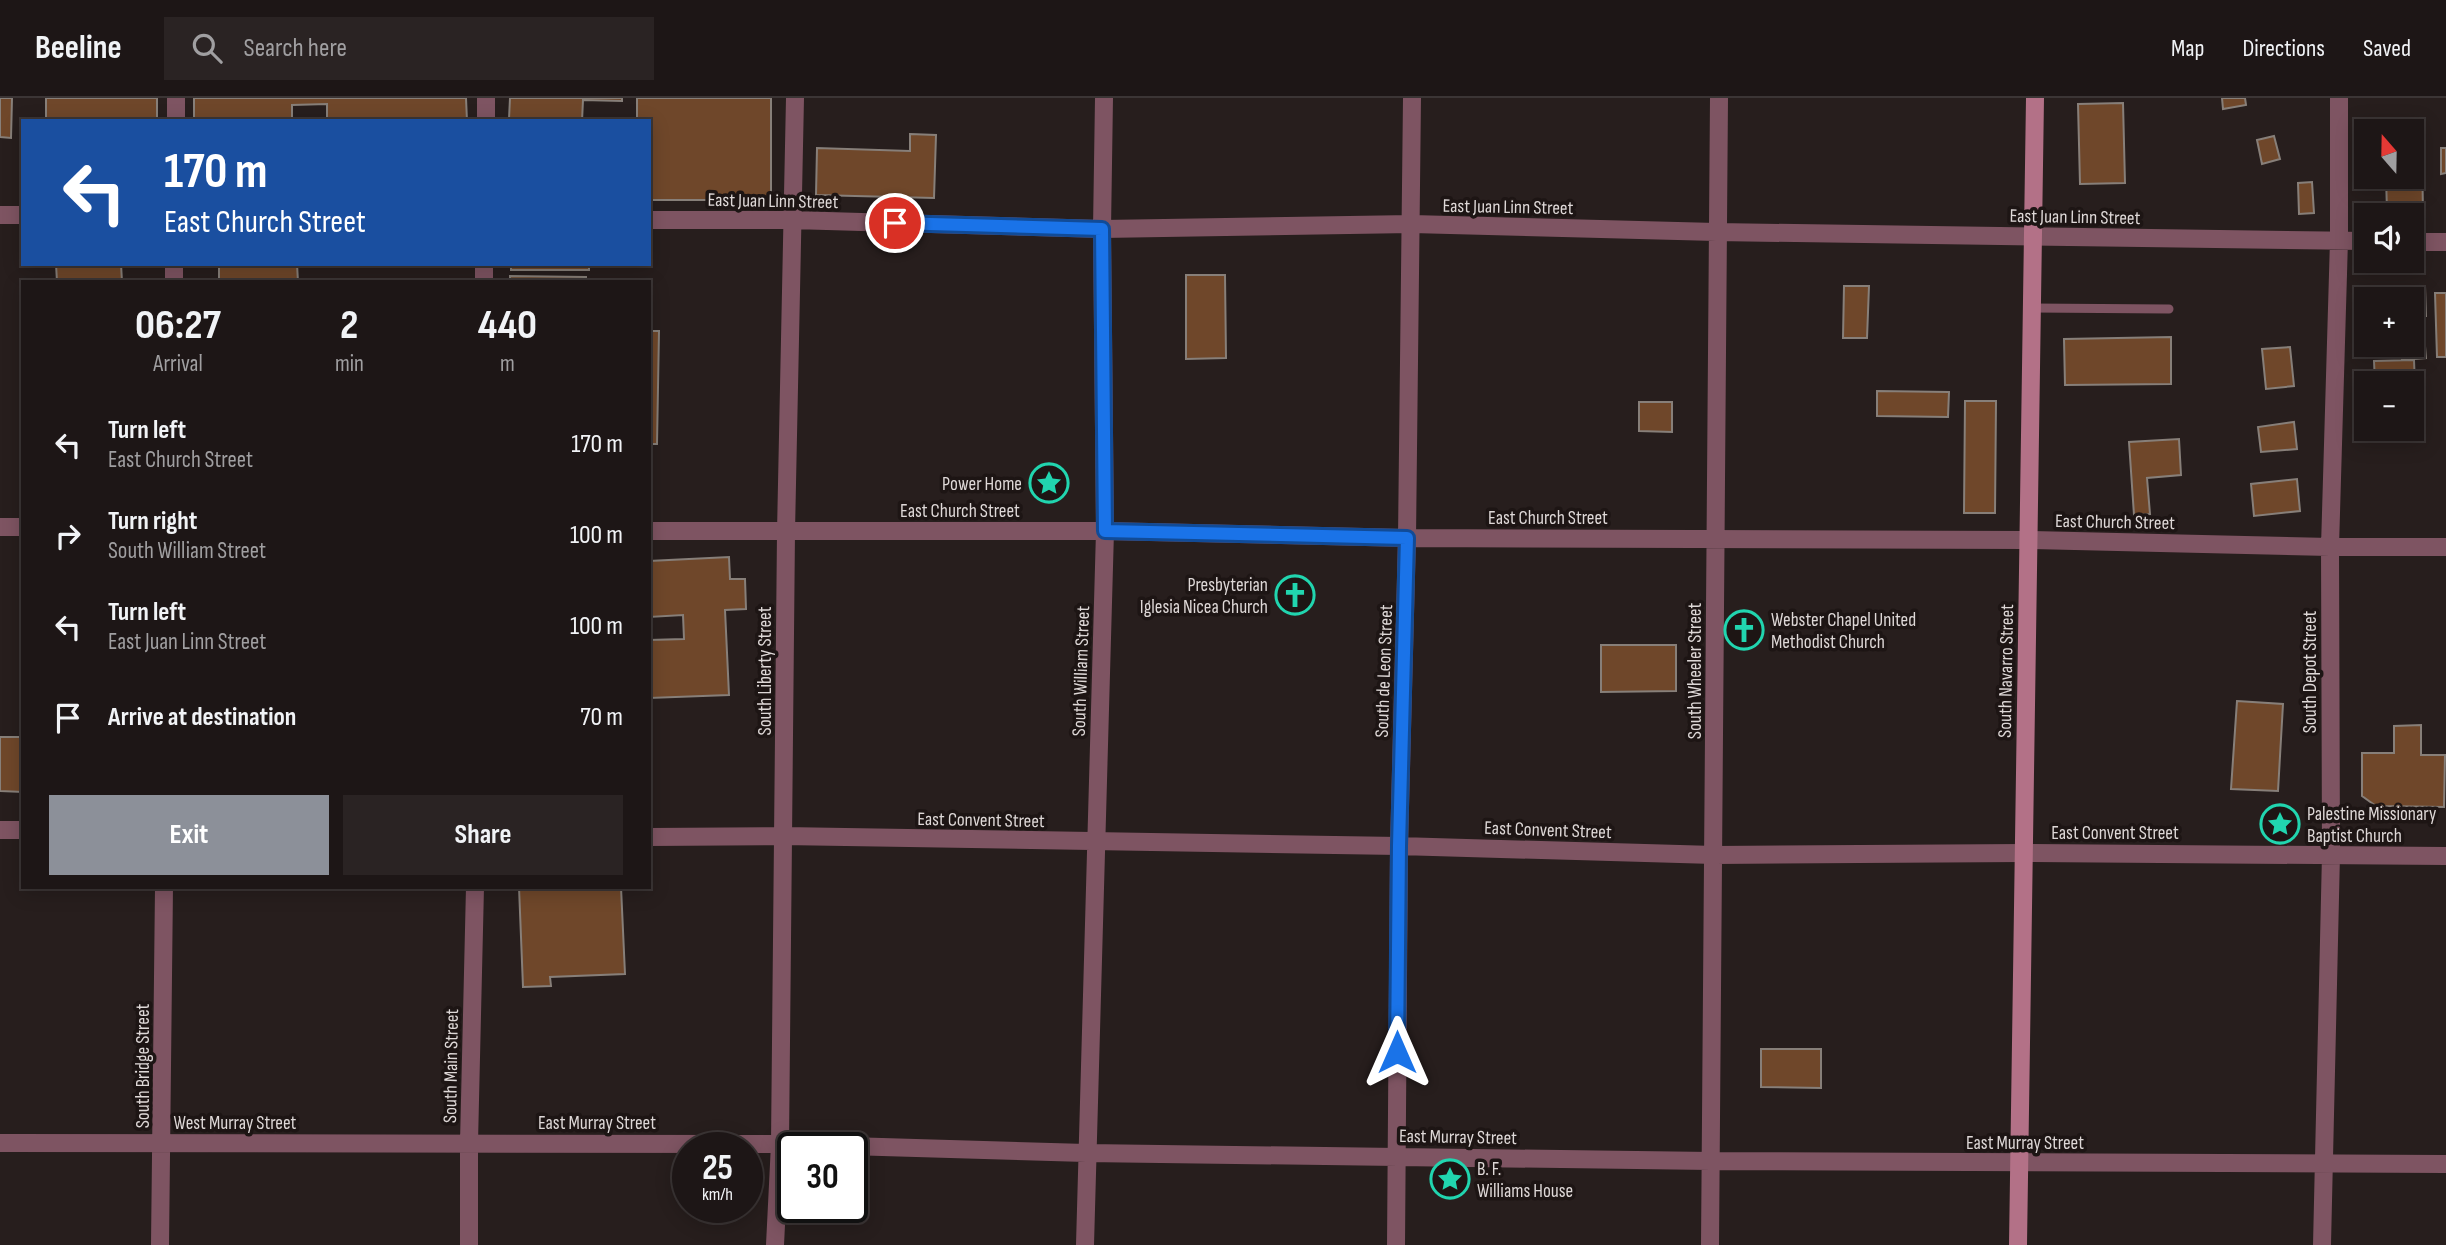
<!DOCTYPE html>
<meta charset="utf-8">
<style>
body{margin:0;font-family:"Sofia Sans Condensed",sans-serif;background:#2a2323;color:#f1f3f6;height:100vh;display:flex;flex-direction:column;font-size:26px;white-space:nowrap}
*{box-sizing:border-box;margin:0}
p{font-size:23px;color:#a09fa1}
.icon{flex:none;width:38px;height:38px;fill:none;stroke:currentColor;stroke-width:2;stroke-linecap:round;stroke-linejoin:round}
.map{position:relative;flex:1;overflow:hidden}
.side{position:absolute;left:21px;top:182px;width:630px;height:609px;display:flex;flex-direction:column;background:#1d1616;border-radius:0px;box-shadow:0 4px 18px #0003,0 0 0 2px #3b3535}
.side>*{flex:none}
.hud{position:absolute;left:21px;top:21px;width:630px;height:147px;border-radius:0px;box-shadow:0 4px 18px #0003,0 0 0 2px #3b3535;background:#1a4fa0;color:#fff;overflow:hidden}
.needle{width:46px;rotate:340deg}
.controls{position:absolute;left:2354px;top:21px;display:grid;gap:14px}
.controls a{display:grid;place-items:center;width:70px;height:70px;border-radius:0px;background:#1d1616;box-shadow:0 4px 18px #0003,0 0 0 2px #3b3535;font-size:35px}
.speed{position:absolute;left:672px;top:1034px;display:flex;gap:14px;font-size:35px;font-weight:700;text-align:center}
.speed>*{display:grid;place-content:center;width:91px;height:91px;border-radius:50%;background:#1d1616;box-shadow:0 4px 18px #0003,0 0 0 2px #3b3535;line-height:1}
.speed small{font-size:18px;font-weight:400}
.speed .limit{border:4px solid #111;border-radius:10px;background:#fff;color:#111}
.pin{position:absolute;display:grid;place-items:center;width:60px;height:60px;color:#fff;margin:-30px;border:4px solid #fff;border-radius:50%;box-shadow:0 2px 7px #0007}
.me{position:absolute;width:77px;margin:-38px;rotate:0deg;stroke-linejoin:round;filter:drop-shadow(0 0 5px #0008)}
.turn{display:flex;align-items:center;gap:24px;height:147px;padding:0 28px;font-size:32px}
.turn .icon{width:91px;height:91px;stroke-width:2.5}
.turn b{display:block;font-size:49px;line-height:60px}
.eta{display:flex;justify-content:space-evenly;align-items:center;height:119px;text-align:center}
.eta b{font-size:42px;font-weight:700;line-height:49px}
.button{display:flex;gap:14px;margin-top:auto;padding:14px 28px}
.button a{flex:1;height:80px;border-radius:0px;background:#8c9099;color:#fff;font-size:28px;font-weight:700;line-height:80px;text-align:center}
.button a+a{background:#2a2323;color:#f1f3f6}
ul{padding:0;list-style:none}
li{display:flex;align-items:center;gap:21px;height:91px;padding:0 28px}
li div{flex:1}
li b{display:block;font-size:26px}
li em{font-style:normal}
header{display:flex;align-items:center;gap:42px;box-sizing:border-box;height:98px;padding:0 35px;background:#1d1616;border-bottom:2px solid #3b3535}
header strong{font-size:33px}
nav{display:flex;gap:38px;margin-inline-start:auto;font-size:24px}
.search{width:490px;height:63px;background:#2a2323;display:flex;align-items:center;gap:18px;box-sizing:border-box;padding:0 24px;border-radius:0px;color:#a09fa1;font-size:26px}
.map>svg:first-child{display:block}
.building{fill:#6f472a;stroke:#877f79;stroke-width:2}
.lines{fill:none;stroke-linecap:round;stroke-linejoin:round}
.lane{stroke:#7e5462;stroke-width:9}
.street{stroke:#7e5462;stroke-width:18}
.secondary{stroke:#b37187;stroke-width:18}
.route-casing{stroke:#114b97;stroke-width:18}
.route{stroke:#1a73e8;stroke-width:12}
.labels{text-anchor:middle;stroke-width:7;stroke-linejoin:round;paint-order:stroke}
.street-label{font-size:19px;fill:#ded8d7;stroke:#1d1514}
.poi-label{font-size:19px;fill:#ded8d7;stroke:#1d1514;text-anchor:start}
</style>
<header>
<strong>Beeline</strong>
<div class="search"><svg class="icon" aria-label="search" viewBox="0 0 24 24"><circle cx="10" cy="10" r="6"/><path d="M15 15l6 6"/></svg>Search here</div>
<nav><a>Map</a><a>Directions</a><a>Saved</a></nav>
</header>
<div class="map">
<svg width="2446" height="1147" viewBox="0 0 2446 1147">
<rect width="100%" height="100%" fill="#271e1d"/>
<path class="building" d="M0,0H12L11,40L0,39Z
M46,0H157V23H46Z
M194,0H466L467,23H327V6L292,7V23H194Z
M510,0H622V3L583,2L582,23L509,21Z
M637,0H771V102H649V23H637Z
M2222,0H2245L2246,7L2223,11Z
M2123,5L2125,85L2080,86L2078,6Z
M910,36L936,37L934,100L816,97L817,50L910,53Z
M2274,38L2280,61L2262,66L2257,42Z
M2441,50H2446V75L2441,76Z
M2412,59H2422L2423,113H2387L2386,79H2412Z
M2312,84L2314,115L2299,116L2298,85Z
M56,166H121L122,184H57Z
M219,166H297L298,184H219Z
M511,166H589V172H511Z
M1186,177H1225L1226,260L1186,261Z
M510,178L586,179V184H510Z
M1844,188H1869L1867,240H1843Z
M2425,188L2426,218H2412V201H2366L2365,220L2364,190Z
M2435,195H2446V259H2437Z
M649,233H659L657,346H649Z
M2424,236L2426,260L2402,262L2401,247H2412V237Z
M2171,239V286L2065,287L2064,241Z
M2290,249L2294,288L2266,291L2262,251Z
M2414,262L2415,288H2412V285H2375L2374,263Z
M1877,293L1949,294L1948,319L1877,318Z
M1965,303H1996L1995,415H1964Z
M1639,304H1672V334L1639,333Z
M2294,324L2297,351L2261,354L2258,329Z
M2179,341L2181,377L2147,380L2150,416L2134,417L2129,344Z
M2297,381L2300,413L2254,418L2251,386Z
M729,459L730,481H745L746,511L725,512L729,597L649,600V542L684,541L683,517L649,519V463Z
M1601,547H1676V593L1601,594Z
M2237,603L2283,606L2278,693L2231,691Z
M2421,627V657H2445L2444,709L2376,708L2362,698V655H2394V628Z
M0,639H23V694L0,693Z
M519,789H621L625,876L550,879L551,888L523,889Z
M1761,951H1821V990L1761,989Z"/>
<g class="lines">
<path class="lane" d="M2032,210L2169,211"/>
<path class="street" d="M176,23V0
M486,23V0
M0,117H23
M649,122H792L1102,131L1412,126L1716,134L2366,143
M2412,144H2446
M174,184V166
M484,184V166
M0,429H23
M649,433H1105L1407,440L2028,442L2330,449H2446
M0,732H23
M649,739L783,738L1399,748L1714,757L2024,755L2446,758
M0,1045L780,1046L1086,1055L1711,1063L2446,1066
M160,1147L164,789
M469,1147V1045L475,789
M775,1147L780,1046L786,434L795,0
M1085,1147L1105,433L1102,131L1104,0
M1396,1147L1399,748L1407,440L1412,0
M1710,1147L1719,0
M2322,1147L2331,756L2330,449L2339,142V0"/>
<path class="secondary" d="M2018,1147L2035,0"/>
</g>
<g class="lines">
<g class="route-casing">
<path id="route" d="M895,125L1102,131L1105,433L1407,440L1399,748L1397,954"/>
</g>
<use href="#route" class="route"/>
</g>
<defs>
<g id="sight-ring" transform="scale(2.0125)"><circle r="9.5" fill="#1d1514" stroke="#21d5af" stroke-width="1.5"/><path d="M0-6L1.8-2.2L6-1.7L2.9 1.2L3.7 5.4L0 3.3L-3.7 5.4L-2.9 1.2L-6-1.7L-1.8-2.2Z" fill="#21d5af"/></g>
<g id="church-ring" transform="scale(2.0125)"><circle r="9.5" fill="#1d1514" stroke="#21d5af" stroke-width="1.5"/><path d="M-1.2-6h2.4v3.5h3.3v2.4h-3.3V6h-2.4V-.1h-3.3v-2.4h3.3Z" fill="#21d5af"/></g>
</defs>
<g fill-rule="evenodd">
<use href="#sight-ring" x="1049" y="385"/>
<use href="#church-ring" x="1295" y="497"/>
<use href="#church-ring" x="1744" y="532"/>
<use href="#sight-ring" x="2280" y="726"/>
<use href="#sight-ring" x="1450" y="1081"/>
</g>
<g class="labels">
<g class="street-label">
<text transform="translate(773 102) rotate(1)" y="7">East Juan Linn Street</text>
<text transform="translate(1508 108) rotate(1)" y="7">East Juan Linn Street</text>
<text transform="translate(2075 118) rotate(1)" y="7">East Juan Linn Street</text>
<text x="960" y="419">East Church Street</text>
<text x="1548" y="426">East Church Street</text>
<text transform="translate(2115 423) rotate(1)" y="7">East Church Street</text>
<text transform="translate(764 573) rotate(-90)" y="7">South Liberty Street</text>
<text transform="translate(1080 573) rotate(-88)" y="7">South William Street</text>
<text transform="translate(1383 573) rotate(-88)" y="7">South de Leon Street</text>
<text transform="translate(1694 573) rotate(-90)" y="7">South Wheeler Street</text>
<text transform="translate(2005 573) rotate(-89)" y="7">South Navarro Street</text>
<text transform="translate(2309 574) rotate(-90)" y="7">South Depot Street</text>
<text transform="translate(981 721) rotate(1)" y="7">East Convent Street</text>
<text transform="translate(1548 731) rotate(2)" y="7">East Convent Street</text>
<text x="2115" y="741">East Convent Street</text>
<text transform="translate(142 968) rotate(-90)" y="7">South Bridge Street</text>
<text transform="translate(450 968) rotate(-89)" y="7">South Main Street</text>
<text x="235" y="1031">West Murray Street</text>
<text x="597" y="1031">East Murray Street</text>
<text transform="translate(1458 1038) rotate(1)" y="7">East Murray Street</text>
<text x="2025" y="1051">East Murray Street</text>
</g>
<g class="poi-label">
<text x="1022" y="392" text-anchor="end">Power Home</text>
<text x="1268" y="493" text-anchor="end">Presbyterian<tspan x="1268" dy="22">Iglesia Nicea Church</tspan></text>
<text x="1771" y="528">Webster Chapel United<tspan x="1771" dy="22">Methodist Church</tspan></text>
<text x="2307" y="722">Palestine Missionary<tspan x="2307" dy="22">Baptist Church</tspan></text>
<text x="1477" y="1077">B. F.<tspan x="1477" dy="22">Williams House</tspan></text>
</g>
</g>
</svg>
<div class="controls">
<a><svg class="needle" viewBox="-14 -14 28 28"><path d="M0-13l5 13h-10z" fill="#e53935"/><path d="M0 13l5-13h-10z" fill="#a09fa1"/></svg></a>
<a><svg class="icon" aria-label="sound" viewBox="0 0 24 24"><path d="M4 9h4l5-4v14l-5-4H4zM17 9q2 3 0 6"/></svg></a>
<a>+</a>
<a>−</a>
</div>
<div class="speed"><div>25<small>km/h</small></div><div class="limit">30</div></div>
<div class="pin" style="left:895px;top:125px;background:#d93025"><svg class="icon" aria-label="arrive" viewBox="0 0 24 24"><path d="M6 21V4h12l-3 4 3 4H6"/></svg></div>
<svg class="me" style="left:1397px;top:954px" viewBox="-20 -20 40 40"><path d="M0-17L14 15 0 8-14 15z" fill="#1a73e8" stroke="#fff" stroke-width="4"/></svg>
<div class="hud">
<div class="turn"><svg class="icon" aria-label="left" viewBox="0 0 24 24"><path d="M17 20v-9H6M10 6l-5 5 5 5"/></svg><div><b>170 m</b>East Church Street</div></div>
</div>
<section class="side">
<div class="eta">
<div><b>06:27</b><p>Arrival</p></div>
<div><b>2</b><p>min</p></div>
<div><b>440</b><p>m</p></div>
</div>
<ul>
<li><svg class="icon" aria-label="left" viewBox="0 0 24 24"><path d="M17 20v-9H6M10 6l-5 5 5 5"/></svg><div><b>Turn left</b><p>East Church Street</p></div><em>170 m</em></li>
<li><svg class="icon" aria-label="right" viewBox="0 0 24 24"><path d="M7 20v-9h11M14 6l5 5-5 5"/></svg><div><b>Turn right</b><p>South William Street</p></div><em>100 m</em></li>
<li><svg class="icon" aria-label="left" viewBox="0 0 24 24"><path d="M17 20v-9H6M10 6l-5 5 5 5"/></svg><div><b>Turn left</b><p>East Juan Linn Street</p></div><em>100 m</em></li>
<li><svg class="icon" aria-label="arrive" viewBox="0 0 24 24"><path d="M6 21V4h12l-3 4 3 4H6"/></svg><div><b>Arrive at destination</b></div><em>70 m</em></li>
</ul>
<div class="button"><a>Exit</a><a>Share</a></div>
</section>
</div>
